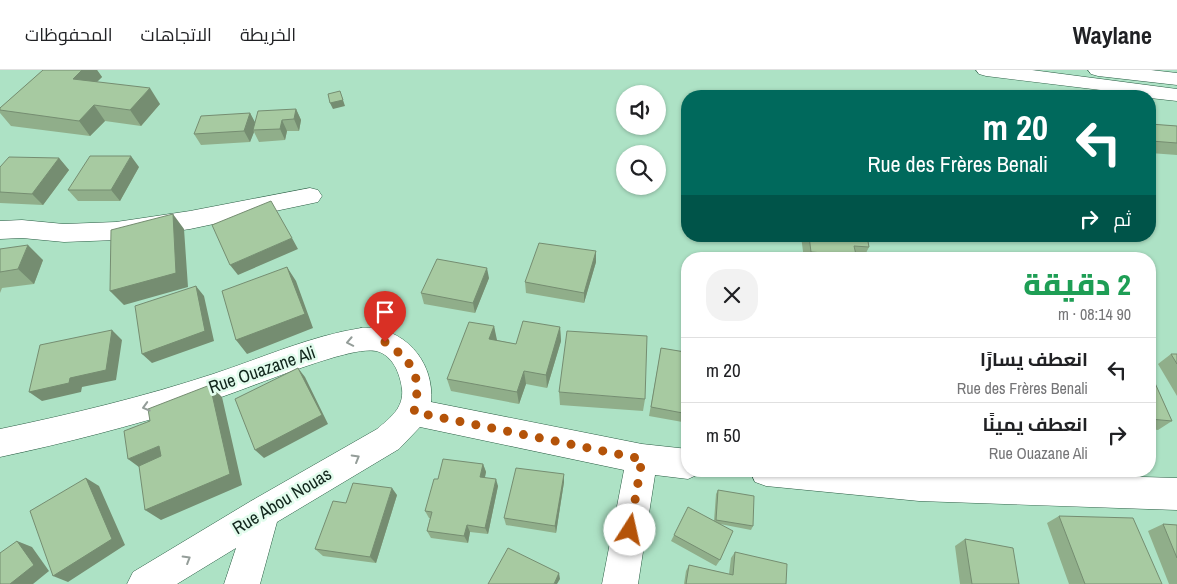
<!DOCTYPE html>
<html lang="ar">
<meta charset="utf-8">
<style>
body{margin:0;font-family:"Archivo Narrow",Cairo,sans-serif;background:#f2f2f2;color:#202124;direction:rtl;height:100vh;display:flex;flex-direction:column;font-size:19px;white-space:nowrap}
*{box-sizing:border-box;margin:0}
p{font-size:16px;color:#757577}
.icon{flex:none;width:28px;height:28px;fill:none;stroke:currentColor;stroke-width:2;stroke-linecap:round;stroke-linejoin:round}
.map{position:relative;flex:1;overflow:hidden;direction:ltr}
.panel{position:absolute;left:681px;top:182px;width:475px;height:225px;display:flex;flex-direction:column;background:#fff;border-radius:20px;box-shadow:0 1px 4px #0004;direction:rtl}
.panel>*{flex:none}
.top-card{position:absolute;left:681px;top:20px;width:475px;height:152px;border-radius:20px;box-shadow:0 1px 4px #0004;direction:rtl;background:#00695c;color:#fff;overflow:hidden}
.controls{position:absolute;left:616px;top:15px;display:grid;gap:10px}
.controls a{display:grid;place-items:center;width:50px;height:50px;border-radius:50%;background:#fff;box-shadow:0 1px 4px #0004;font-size:25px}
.pin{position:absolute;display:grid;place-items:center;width:42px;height:42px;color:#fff;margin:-51px -21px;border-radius:50% 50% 50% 0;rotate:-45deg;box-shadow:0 0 5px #0007}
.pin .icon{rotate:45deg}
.me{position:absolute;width:55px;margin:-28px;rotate:10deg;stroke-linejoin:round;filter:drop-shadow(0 0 4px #0008)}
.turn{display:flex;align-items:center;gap:18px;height:105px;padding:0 25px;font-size:22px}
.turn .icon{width:65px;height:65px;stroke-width:2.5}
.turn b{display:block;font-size:35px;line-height:42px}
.then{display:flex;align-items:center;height:48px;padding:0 25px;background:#0003;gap:10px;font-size:19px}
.round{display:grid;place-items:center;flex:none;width:52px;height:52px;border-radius:20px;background:#f2f2f2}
.head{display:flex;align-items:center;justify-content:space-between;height:85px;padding:0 25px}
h1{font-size:30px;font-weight:800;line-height:38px;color:#1e9e55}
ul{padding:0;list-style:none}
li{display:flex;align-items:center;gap:15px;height:65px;padding:0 25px;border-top:1px solid #e0e0e0}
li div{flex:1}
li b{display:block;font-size:19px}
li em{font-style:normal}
header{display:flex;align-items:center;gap:30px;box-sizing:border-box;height:70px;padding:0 25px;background:#fff;border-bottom:1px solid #e0e0e0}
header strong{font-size:24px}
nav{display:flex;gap:28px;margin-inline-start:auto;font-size:18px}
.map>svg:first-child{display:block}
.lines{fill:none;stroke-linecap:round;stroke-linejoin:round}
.minor-casing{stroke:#295c43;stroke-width:1}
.secondary-casing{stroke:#295c43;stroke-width:1}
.minor{fill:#fff;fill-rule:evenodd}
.secondary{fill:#fff;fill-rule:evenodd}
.wall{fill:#90ae8a}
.shaded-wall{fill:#758d71}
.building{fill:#a7caa1;stroke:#758d71}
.oneway{stroke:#949d99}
.route{stroke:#b45309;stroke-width:9;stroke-dasharray:0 16.2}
.labels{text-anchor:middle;stroke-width:5;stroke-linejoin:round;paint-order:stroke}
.street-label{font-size:18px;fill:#11261c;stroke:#e2fced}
</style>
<header>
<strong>Waylane</strong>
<nav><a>الخريطة</a><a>الاتجاهات</a><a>المحفوظات</a></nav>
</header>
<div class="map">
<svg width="1177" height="514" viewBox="0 0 1177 514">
<rect width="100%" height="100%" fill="#ade2c5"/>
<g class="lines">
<g class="minor-casing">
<path id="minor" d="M1088,0H1151L1177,3V15L1098,6L1091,4Z
M310,118L318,120L322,126L318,132L190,159L116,170L64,172L22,168L0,169V151L22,150L64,154L116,152L190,141Z
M361,258C403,255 435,291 431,332L642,374L688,379V401H701L699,404L688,409L655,405L638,514H602L624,400L420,357L399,379L277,452L260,514H224L236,478L177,514H127L133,502L251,431L377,359C390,348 404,338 402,319C400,304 393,285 376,281C363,279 347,284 335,287C287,301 242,321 195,336C131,356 66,373 0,387V359C72,344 143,327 213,304C262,288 310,266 361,258Z
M750,401H941L1177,408V440L919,431L766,416L755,412Z"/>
</g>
<g class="secondary-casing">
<path id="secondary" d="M976,0H1032L1177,19V31L1150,28V26L986,6L979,4Z"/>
</g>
<use href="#minor" class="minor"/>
<use href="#secondary" class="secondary"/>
</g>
<path class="wall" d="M43,0H97L102,7L97,12L160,34L141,56L105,51L90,66L11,56L0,43V38Z
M296,39L301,50L299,61H287L285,70L259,72L254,62L250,72L201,75L194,64L250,43L255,53Z
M1150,54L1177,56V85L1150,83Z
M59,88L69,100L43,135L0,133V97Z
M139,97L120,131H78L68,120Z
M801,166H867L869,177L863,189H804Z
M0,179L43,190L34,214L2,218L0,223Z
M596,181V192L584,233L526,223L525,212Z
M489,208L475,243L424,234L421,223Z
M494,256L496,270L516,274L560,257L561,271L547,318L526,314L519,334L451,321L447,309Z
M687,267H688V353L649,346L661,278L684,282Z
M1171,284H1177V326L1158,294Z
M1150,302L1172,351L1158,360L1150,359Z
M559,322L645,329L643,341L560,335Z
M483,394L486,402L485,407L498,416L488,464L470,462L468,473L431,468L427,461L430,448H429L425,441L438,409Z
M564,404V412L556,463L506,455L504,448Z
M718,420L753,456L751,460L720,454V490L716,496L671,471L674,465L714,451L716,424Z
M397,425L376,493L323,486L315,479Z
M1059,446L1162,514H1069L1047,453Z
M1163,454L1177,455V514H1169L1148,461Z
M965,469L1019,514H960L955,476Z
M735,482L786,514H684L686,501L689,495L729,504L731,488Z"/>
<path class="shaded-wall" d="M82,0H97L102,7L84,24L73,9Z
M150,18L160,34L141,56L130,40Z
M342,27L345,36L333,39L330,33Z
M94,35L105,51L90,66L79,51Z
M296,39L301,50L299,61L294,49Z
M250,43L256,54L253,60L254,62L250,72L244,61Z
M282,50L287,61L285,70L280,59Z
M131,86L139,97L120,131L111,120Z
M59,88L69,100L43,135L32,124Z
M173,144L184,159L188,217L124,235L110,221Z
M292,168L298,179L238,205L230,195Z
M28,175L43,190L34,214L18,199Z
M596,181V192L584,233V223Z
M287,197L296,211L313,258L247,284L236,270Z
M487,198L489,208L475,243L473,233Z
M196,216L204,226L214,271L152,293L142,284Z
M494,256L497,270L492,282L489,269Z
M560,257L561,271L547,318L546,305Z
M112,260L122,270L116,310L82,317L81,322L42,331L29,322L70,308Z
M298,298L305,307L328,354L264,388L255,380Z
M524,301L526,314L519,334L517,322Z
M210,315L222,327L242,415L161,450L145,440Z
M159,376L174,387L143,400L128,389Z
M483,394L486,402L483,415L480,407Z
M564,404V412L556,463L555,456Z
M86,408L99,416L125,475L68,512L53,506Z
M496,409L498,416L488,464L485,458Z
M392,418L397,425L376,493L370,487Z
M467,455L470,462L468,473L464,466Z
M17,471L32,477L49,501L33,514H10Z
M559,503L560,509L557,514H554Z"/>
<path class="building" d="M43,0H82L73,9L150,18L130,40L94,35L79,51L0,40V38Z
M340,21L343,30L330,33L328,24Z
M296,39L294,49L282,50L280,59L253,60L258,41Z
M250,43L244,61L194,64L201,46Z
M1150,54L1177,56V73L1151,71L1150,69Z
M90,86H131L111,120H68Z
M9,87L59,88L32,124L0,122V97Z
M271,131L292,168L230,195L212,155Z
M173,144L176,203L110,221L111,160Z
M809,166H867L869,177L854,176L857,189H825L824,183L811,182Z
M539,173L596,181L584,223L525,212Z
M28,175L18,199L0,202V179Z
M437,189L487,198L473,233L421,223Z
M287,197L305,244L236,270L222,221Z
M196,216L205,261L142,284L135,236Z
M523,251L560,257L546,305L524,301L517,322L447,309L469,252L494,256L489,269L516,274Z
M112,260L106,300L70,308L69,313L29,322L40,275Z
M567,261L647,266L645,329L559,322Z
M687,267H688V344L651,337L661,278L685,282Z
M1171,284H1177V294Z
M298,298L322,345L255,380L235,329Z
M1150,302L1172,351L1150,349Z
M210,315L230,404L145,440L139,396L161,386L159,376L128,389L124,361L150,351L148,339Z
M443,389L483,394L480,407L496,409L485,458L467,455L464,466L427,461L432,442L425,441L434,409H438Z
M516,398L564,404L555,456L504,448Z
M86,408L112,469L53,506L30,441Z
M353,413L392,418L370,487L315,479L333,431L346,433Z
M718,420L754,426L753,456L716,450Z
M688,437L733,461L720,490L674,465Z
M1059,446L1133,448L1162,514H1085Z
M1163,454L1177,455V488Z
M965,469L1013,478L1019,514H972Z
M17,471L34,495L10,514H0V483Z
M508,478L559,503L554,514H488Z
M735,482L787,494L786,514H686L689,495L733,505Z"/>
<defs><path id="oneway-chevron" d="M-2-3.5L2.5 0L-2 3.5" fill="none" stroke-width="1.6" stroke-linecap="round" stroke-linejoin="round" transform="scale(1.25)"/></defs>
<g class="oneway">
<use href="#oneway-chevron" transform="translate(350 272) rotate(169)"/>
<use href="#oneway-chevron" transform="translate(146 337) rotate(164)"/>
<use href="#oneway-chevron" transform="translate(356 388) rotate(-30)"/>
<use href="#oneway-chevron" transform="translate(187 489) rotate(-31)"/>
</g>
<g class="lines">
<path class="route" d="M385,272C414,293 422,305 414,342L642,389L630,460"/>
</g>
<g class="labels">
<g class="street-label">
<text transform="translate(262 300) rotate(-19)" y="6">Rue Ouazane Ali</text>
<text transform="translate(282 431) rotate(-31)" y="6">Rue Abou Nouas</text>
</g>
</g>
</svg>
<div class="controls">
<a><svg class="icon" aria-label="sound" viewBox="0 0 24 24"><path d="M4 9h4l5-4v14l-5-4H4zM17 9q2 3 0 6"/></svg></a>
<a><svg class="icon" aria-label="search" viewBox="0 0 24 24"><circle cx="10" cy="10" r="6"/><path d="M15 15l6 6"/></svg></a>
</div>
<div class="pin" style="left:385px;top:272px;background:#d93025"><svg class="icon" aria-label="arrive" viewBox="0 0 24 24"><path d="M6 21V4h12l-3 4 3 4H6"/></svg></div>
<svg class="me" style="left:630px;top:460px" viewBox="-20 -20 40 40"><circle r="19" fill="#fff"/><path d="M0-13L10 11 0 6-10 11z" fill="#b45309"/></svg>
<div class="top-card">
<div class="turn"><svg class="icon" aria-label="left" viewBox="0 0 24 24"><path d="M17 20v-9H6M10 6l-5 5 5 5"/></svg><div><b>20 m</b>Rue des Frères Benali</div></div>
<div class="then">ثم<svg class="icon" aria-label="right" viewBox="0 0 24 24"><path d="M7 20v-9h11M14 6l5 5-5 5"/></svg></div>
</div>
<section class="panel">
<div class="head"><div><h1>2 دقيقة</h1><p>90 m · 08:14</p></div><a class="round"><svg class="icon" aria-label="close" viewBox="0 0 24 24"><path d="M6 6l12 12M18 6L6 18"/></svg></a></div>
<ul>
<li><svg class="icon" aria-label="left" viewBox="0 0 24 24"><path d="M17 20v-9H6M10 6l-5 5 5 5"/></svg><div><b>انعطف يسارًا</b><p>Rue des Frères Benali</p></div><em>20 m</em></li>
<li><svg class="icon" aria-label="right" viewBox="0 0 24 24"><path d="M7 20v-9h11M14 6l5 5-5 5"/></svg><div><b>انعطف يمينًا</b><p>Rue Ouazane Ali</p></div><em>50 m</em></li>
</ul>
</section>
</div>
